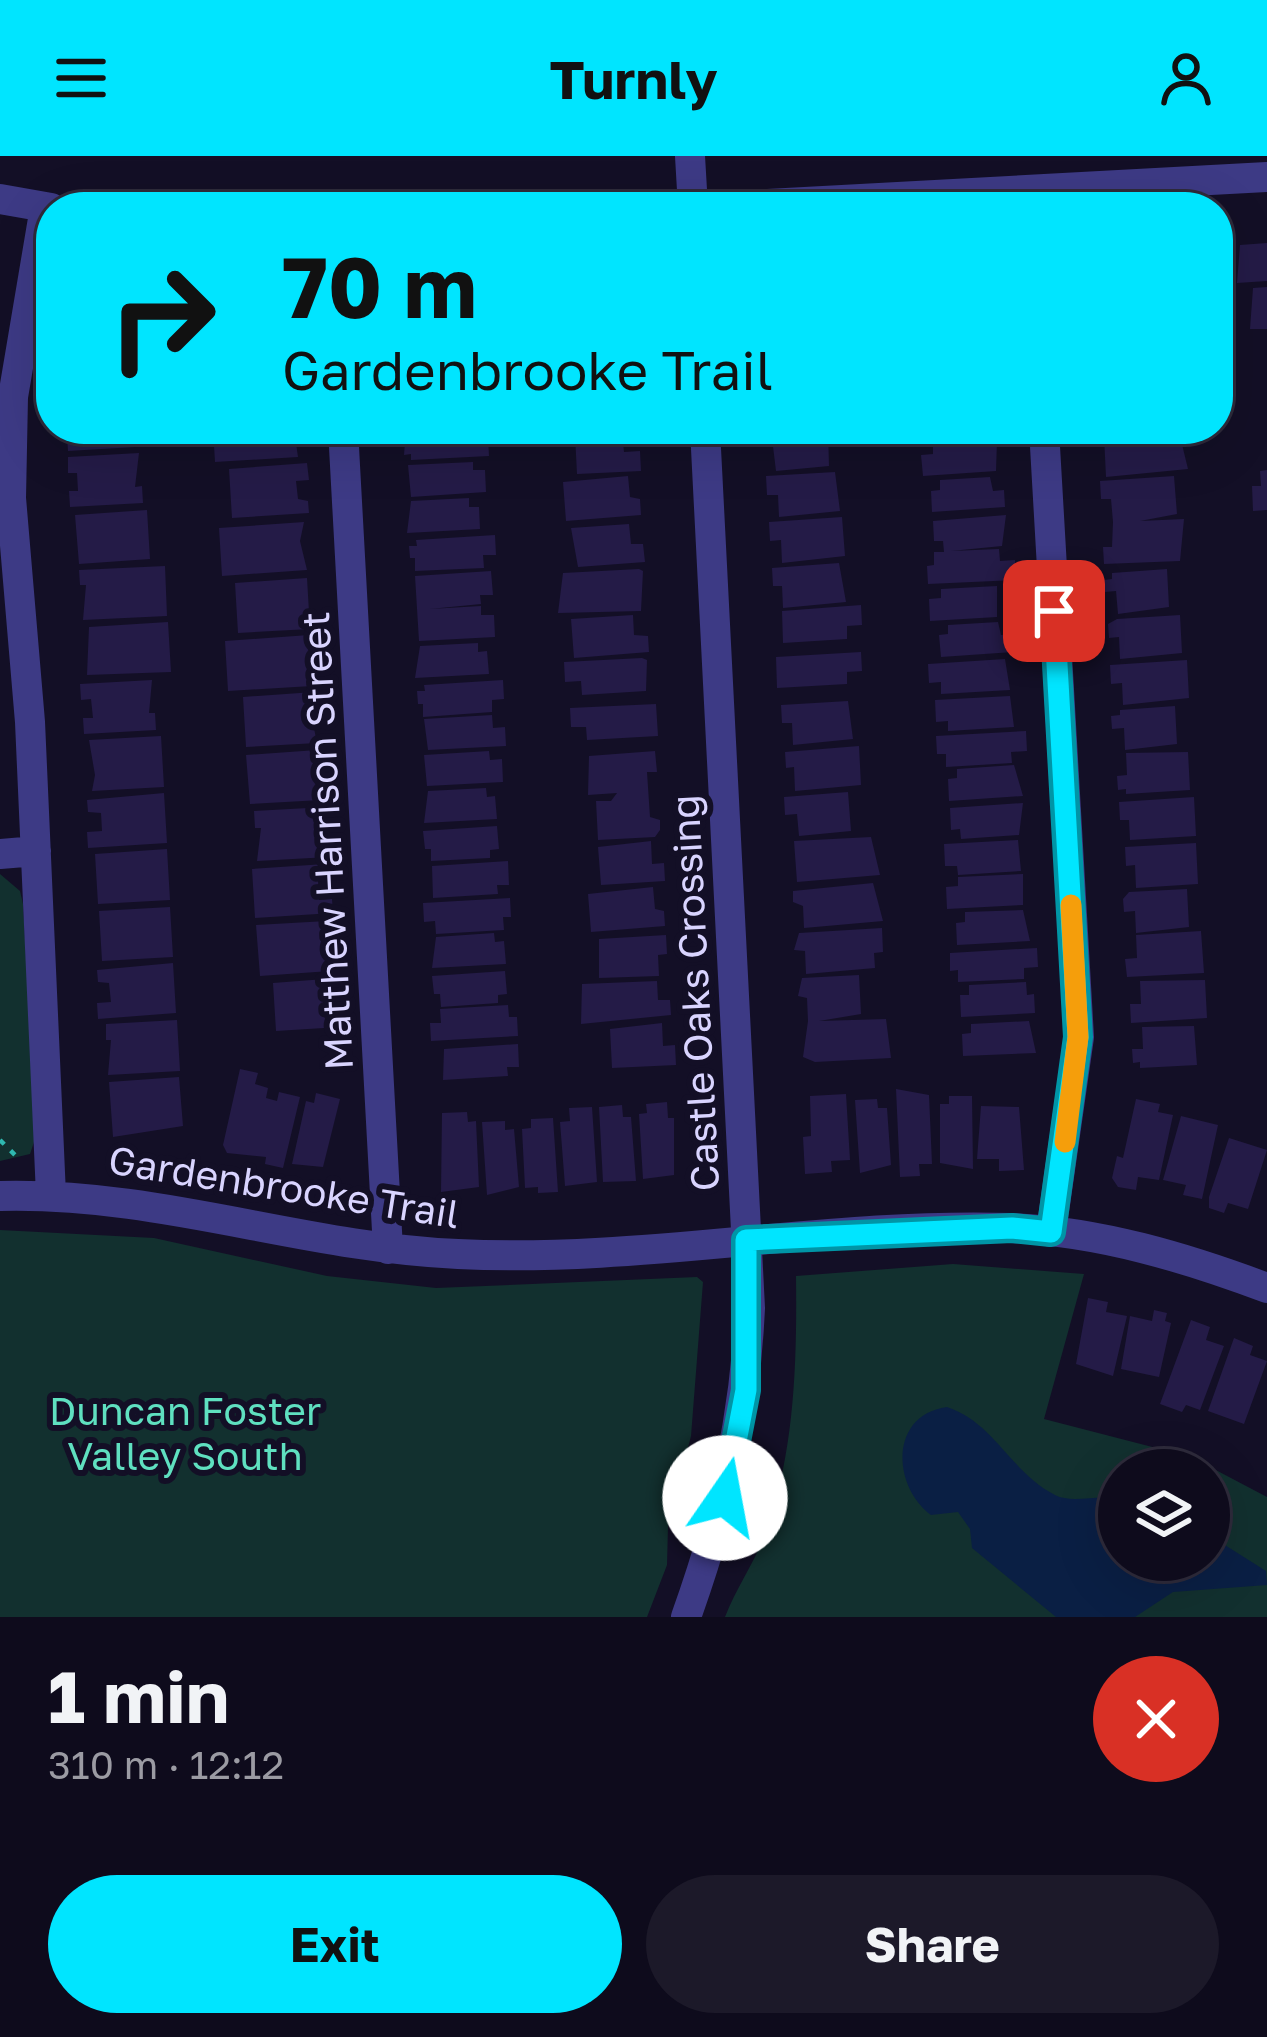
<!DOCTYPE html>
<meta charset="utf-8">
<style>
body{margin:0;font-family:"Golos Text",sans-serif;background:#1c1929;color:#f1f3f6;height:100vh;display:flex;flex-direction:column;font-size:45px;white-space:nowrap}
*{box-sizing:border-box;margin:0}
p{font-size:39px;color:#9b9ba3}
.icon{flex:none;width:66px;height:66px;fill:none;stroke:currentColor;stroke-width:2;stroke-linecap:round;stroke-linejoin:round}
.map{position:relative;height:1461px;overflow:hidden}
.side{display:flex;flex-direction:column;background:#0e0b1c;flex:1}
.side>*{flex:none}
.banner{position:absolute;left:36px;top:36px;width:1197px;height:252px;border-radius:48px;box-shadow:0 12px 48px #0002,0 0 0 3px #2e2b3b;background:#00e5ff;color:#111;overflow:hidden}
.buttons{position:absolute;left:1098px;top:1293px;display:grid;gap:24px}
.buttons a{display:grid;place-items:center;width:132px;height:132px;border-radius:50%;background:#0e0b1c;box-shadow:0 12px 48px #0002,0 0 0 3px #2e2b3b;font-size:60px}
.pin{position:absolute;display:grid;place-items:center;width:102px;height:102px;color:#fff;margin:-51px;border-radius:24px;box-shadow:0 6px 18px #0006}
.me{position:absolute;width:132px;margin:-66px;rotate:12deg;stroke-linejoin:round;filter:drop-shadow(0 0 9px #0008)}
.turn{display:flex;align-items:center;gap:42px;height:252px;padding:0 48px;font-size:54px}
.turn .icon{width:156px;height:156px;stroke-width:2.5}
.turn b{display:block;font-size:84px;line-height:102px}
.round{display:grid;place-items:center;flex:none;width:126px;height:126px;border-radius:63px;background:#1c1929}
.overview{display:flex;align-items:center;justify-content:space-between;height:204px;padding:0 48px}
h1{font-size:72px;font-weight:700;line-height:90px}
.primary-button{display:flex;gap:24px;margin-top:auto;padding:24px 48px}
.primary-button a{flex:1;height:138px;border-radius:72px;background:#00e5ff;color:#111;font-size:48px;font-weight:700;line-height:138px;text-align:center}
.primary-button a+a{background:#1c1929;color:#f1f3f6}
header{display:flex;justify-content:space-between;align-items:center;height:156px;padding:0 48px;background:#00e5ff;color:#111;font-size:54px;font-weight:700}
.map>svg:first-child{display:block}
.green{fill:#12302f;fill-rule:evenodd}
.water{fill:#0a1f44}
.building{fill:#241b47}
.lines{fill:none;stroke-linecap:round;stroke-linejoin:round}
.path{stroke:#2fb8b0;stroke-width:4.5;stroke-dasharray:6 9;stroke-linecap:butt}
.minor{stroke:#3d3a85;stroke-width:30}
.route-casing{stroke:#0095a6;stroke-width:30}
.route{stroke:#00e5ff;stroke-width:21}
.slow{stroke:#f59e0b;stroke-width:21}
.labels{text-anchor:middle;stroke-width:12;stroke-linejoin:round;paint-order:stroke}
.street-label{font-size:39px;fill:#d9d4ff;stroke:#130f26}
.park-label{font-size:39px;fill:#5fe0c0;stroke:#130f26}
</style>
<header><svg class="icon" aria-label="menu" viewBox="0 0 24 24"><path d="M4 6h16M4 12h16M4 18h16"/></svg>Turnly<svg class="icon" aria-label="person" viewBox="0 0 24 24"><circle cx="12" cy="8" r="4"/><path d="M4 21q1-7 8-7t8 7"/></svg></header>
<div class="map">
<svg width="1267" height="1461" viewBox="0 0 1267 1461">
<rect width="100%" height="100%" fill="#130f26"/>
<path class="green" d="M0,718L20,735L23,748L36,980L30,998L0,1005Z
M0,1074L154,1082L327,1120L436,1132L697,1121L703,1126L691,1280L668,1371L667,1409L647,1461H0Z
M953,1108L1084,1118L1044,1263L1191,1301L1267,1341V1461H725C736,1432 755,1406 765,1378C795,1297 797,1205 796,1120ZM1119,1314H1209V1404H1119Z"/>
<path class="water" d="M947,1251C995,1267 1010,1316 1055,1339C1072,1348 1098,1338 1119,1343V1404H1209V1379L1266,1415L1267,1429L1173,1436L1135,1461H1056L972,1392L970,1373L958,1356L931,1359C892,1330 889,1259 947,1251Z"/>
<path class="building" d="M1267,87V125L1237,127L1240,89Z
M1267,131V173H1250L1253,132Z
M79,273H134L135,291L68,295L67,280L79,279Z
M213,273H294L298,301L215,306Z
M406,273H475L476,281H488L489,300L411,304V298L404,299Z
M787,273H828L829,310L776,315L771,274Z
M928,273H1000L1001,280L928,284Z
M1179,276L1188,313L1106,321L1104,280Z
M622,277L624,296L640,295L641,315L577,318L575,279Z
M997,285L996,315L923,320L921,299L933,298V290Z
M139,297L135,331L142,330L143,347L70,351L69,335H78L77,317H68V301Z
M473,306V314H485L486,336L411,341L408,309Z
M307,307L309,324L296,325L298,343L308,345L309,357L232,362L229,313Z
M1267,314V354L1253,355L1252,330H1261L1260,315Z
M835,316L840,355L779,361L778,339H767L766,320Z
M628,320L630,341L640,343L641,359L566,365L563,326Z
M1174,320L1177,358L1140,365L1184,363L1180,405L1104,408L1103,391H1112L1113,366L1111,343H1101L1100,325Z
M990,321L993,335L1004,334L1005,351L932,356L931,335L940,334V324Z
M469,342V351H479L480,373L407,377L411,345Z
M147,354L150,403L79,408L75,359Z
M1006,359L1002,390L951,395L999,393L1000,405L1015,404L1016,424L928,428L927,410L934,409V396H944L943,385H934L933,365Z
M842,361L845,400L782,407L781,384L770,385L769,366Z
M304,366L300,385L307,414L222,420L219,372Z
M629,368L631,388H643L645,406L578,411L571,372Z
M495,379L496,399H483L484,412L415,415V402H410L409,390H417L416,384Z
M839,407L846,446L783,452L782,430H773L772,412Z
M165,410L167,460L83,464L86,429H80L79,414Z
M639,413L643,415L641,455L558,457L563,417Z
M1167,413L1169,451L1118,458L1116,435L1105,436L1104,424L1112,423V417Z
M491,415L493,439H480L481,448L430,453L481,450V459H494L495,481L419,485L415,420Z
M307,422L310,473L238,477L235,427Z
M997,430V461L930,465L929,443L941,442V433Z
M861,449L862,469L847,470V483L783,487L782,455Z
M633,459L634,479L648,480L649,496L574,502L571,463Z
M1180,459L1182,497L1120,503L1119,481L1109,482L1108,468L1117,463Z
M168,466L171,516L87,519L89,471Z
M998,466L1001,479L1012,478L1013,496L941,501L939,479L948,478V469Z
M309,479L312,530L228,535L225,485Z
M478,487V496L487,495L489,518L415,522L420,490Z
M861,496L862,515L847,516V528L777,532L776,501Z
M642,502L647,504L646,535L582,539L581,525L565,526L564,506Z
M1005,503L1010,534L941,538V526L929,527L928,508Z
M1187,504L1189,542L1123,549L1122,527L1111,528L1110,509Z
M152,524L149,557H155L156,574L84,578L83,562H93L91,543L81,544L80,528Z
M503,524L504,543L492,544V556L423,561V548H418L417,535H425L424,529Z
M314,536L310,553L317,587L246,591L243,541Z
M1010,540L1014,571L948,575V565L936,566L935,544Z
M848,545L853,583L793,589L792,567H782L781,549Z
M656,548L658,580L587,584L586,571H571L570,552Z
M1175,550L1177,588L1125,594L1124,572L1112,573L1111,560L1120,559V554Z
M492,559L493,572L505,571L506,590L428,594L424,563Z
M1026,575L1027,595L1011,596L1012,607L946,611V598H937L936,580Z
M161,580L164,631L92,635L95,619L89,584Z
M859,590L861,629L795,635L794,611L786,612L785,596Z
M317,594L315,628H320L321,644L250,648L246,599Z
M489,595L490,604L502,603L503,626L427,630L424,599Z
M655,595L657,616H647L650,661L660,664V674L655,681L598,684L596,645H611L617,637L588,639L589,600Z
M1188,596L1190,634L1126,638V633L1118,634L1117,620L1127,619L1126,597Z
M1014,609L1023,640L949,645L948,623L957,622V613Z
M486,632L487,641L495,640L497,663L424,667L428,635Z
M848,636L851,675L799,680L797,658L785,659L784,641Z
M164,637L167,687L88,692L87,676L102,675L101,657L88,656L87,644Z
M1194,641L1196,680L1130,684L1129,664H1120L1119,646Z
M1023,647L1019,679L961,683L960,673L951,674L950,652Z
M326,651L327,667L317,668L318,687L328,686L329,701L257,705L261,672H255L254,655Z
M497,670L499,693L490,694V702L431,705V693H425L423,675Z
M871,681L880,719L797,726L794,685Z
M1018,684L1021,715L958,719L957,710H945L944,688Z
M651,685L652,708L664,707L665,725L601,729L598,691Z
M1196,687L1198,728L1136,732L1135,709L1126,710L1125,691Z
M167,693L170,744L98,748L95,698Z
M508,705L509,729H497L498,738L433,742L432,710Z
M325,708L330,722L318,724L319,744L332,743L333,757L255,762L252,713Z
M1023,718V749L947,753L946,731L958,730V721Z
M873,727L883,765L804,772L803,750L793,746V735Z
M653,731L655,753L664,755L665,770L591,776L588,738Z
M1187,733L1189,771L1136,777L1135,755L1124,756L1123,743L1129,736Z
M510,742L511,761H503L504,774L436,778L435,765L424,766L423,747Z
M170,751L173,801L102,805L99,755Z
M1023,754L1030,785L957,789L956,767L965,766V756Z
M327,765L328,781L323,782L330,815L260,820L256,769Z
M882,772L883,796L874,797L875,812L806,818L805,795L794,794L799,777Z
M1201,775L1204,817L1127,821L1125,803L1137,802L1136,779Z
M494,777L495,786L504,785L506,808L432,812L436,781Z
M666,779L667,798L658,799L659,820L599,822V783Z
M1037,792L1038,811L1024,812V823L958,826V814L950,815V797Z
M173,807L176,857L98,863L97,847L111,846L109,827L98,826L97,814Z
M505,815L507,838L498,839V847L441,851L440,838H434L432,820Z
M859,819L861,858L819,865L886,863L891,902L815,906L803,901L808,865L807,842L798,840L802,822Z
M338,822L339,839H328L329,857H339L340,871L276,875L273,827Z
M1205,824L1207,862L1131,867L1130,848H1141L1140,825Z
M657,825L658,844H670L671,859L581,868L582,828Z
M1026,826L1027,839L1034,838L1035,857L961,861L960,839H969V829Z
M508,849L509,861H517L518,880L431,885L430,867H441L440,853Z
M177,864L180,915L108,919L111,884H106V868Z
M1029,865L1036,897L963,900L962,878L971,877V868Z
M662,867L663,890L675,889L676,909L612,912L610,873Z
M1194,870L1197,909L1140,912V906L1133,907L1132,893H1143L1142,871Z
M518,888L519,911H507L508,920L443,924L444,893Z
M240,913L258,917L255,928L268,932L266,942L277,945L279,936L300,941L283,1012L265,1008L266,1001L227,997L223,989Z
M179,921L183,970L113,981L109,926Z
M896,933L929,939L932,1008H919L920,1020L900,1021Z
M316,937L340,943L323,1011L292,1008L306,945L314,947Z
M846,938L850,1004L831,1005L832,1016L805,1018L803,981L811,980L810,940Z
M949,940H972L973,1013L940,1007V948H949Z
M877,943L878,952H887L891,1009L860,1017L855,944Z
M1136,943L1160,948L1158,956L1173,959L1159,1024L1138,1021L1136,1034L1118,1031L1112,1022L1117,1000L1123,1002Z
M667,946L668,962H674V1019L643,1023L639,958L647,957L646,948Z
M622,949L623,961H631L636,1025L603,1026L599,951Z
M981,950L1019,951L1024,1014L999,1015V1003H977Z
M592,951L597,1026L565,1030L560,966L570,965L569,952Z
M467,956L468,966L476,965L479,1031L441,1036L442,957Z
M1181,960L1218,969L1202,1043L1183,1039L1186,1029L1163,1024Z
M553,962L558,1036L538,1037V1031L525,1032L522,973L531,972V963Z
M505,965V974L514,973L519,1031L487,1039L482,966Z
M1229,982L1267,994L1248,1053L1228,1047L1224,1057L1209,1052V1041Z
M1088,1142L1108,1146L1106,1156L1127,1160L1113,1220L1076,1208Z
M1154,1154L1167,1157L1165,1165L1171,1167L1159,1221L1121,1213L1130,1160L1152,1165Z
M1191,1164L1210,1171L1206,1184L1224,1190L1200,1254L1186,1249L1182,1256L1160,1248Z
M1234,1182L1253,1190L1250,1199L1267,1205L1244,1268L1208,1255Z"/>
<g class="lines">
<path class="path" d="M0,984L21,1005"/>
<path class="minor" d="M690,0L693,51
M0,43L51,52
M45,51L13,241L11,342L30,566L51,1039
M713,51L1267,21
M343,273L388,1093
M1044,273L1079,881L1051,1076
M0,698L36,695
M0,1040C161,1036 300,1091 458,1098C642,1107 827,1066 1011,1072C1098,1075 1187,1102 1267,1132
M686,1461C723,1358 745,1262 750,1152L705,273"/>
</g>
<g class="lines">
<g class="route-casing">
<path id="route" d="M725,1342L746,1234V1084L1012,1072L1051,1076L1078,881L1054,455"/>
</g>
<use href="#route" class="route"/>
<path class="slow" d="M1065,986L1078,881L1071,749"/>
</g>
<g class="labels">
<g class="street-label">
<text transform="translate(327 685) rotate(-93)" y="14">Matthew Harrison Street</text>
<text transform="translate(695 837) rotate(-93)" y="14">Castle Oaks Crossing</text>
<text transform="translate(284 1031) rotate(9)" y="14">Gardenbrooke Trail</text>
</g>
<g class="park-label">
<text x="185" y="1269">Duncan Foster<tspan x="185" dy="45">Valley South</tspan></text>
</g>
</g>
</svg>
<div class="buttons">
<a><svg class="icon" aria-label="layers" viewBox="0 0 24 24"><path d="M12 4l9 5-9 5-9-5zM3 14l9 5 9-5"/></svg></a>
</div>
<div class="pin" style="left:1054px;top:455px;background:#d93025"><svg class="icon" aria-label="arrive" viewBox="0 0 24 24"><path d="M6 21V4h12l-3 4 3 4H6"/></svg></div>
<svg class="me" style="left:725px;top:1342px" viewBox="-20 -20 40 40"><circle r="19" fill="#fff"/><path d="M0-13L10 11 0 6-10 11z" fill="#00e5ff"/></svg>
<div class="banner">
<div class="turn"><svg class="icon" aria-label="right" viewBox="0 0 24 24"><path d="M7 20v-9h11M14 6l5 5-5 5"/></svg><div><b>70 m</b>Gardenbrooke Trail</div></div>
</div>
</div>
<section class="side">
<div class="overview"><div><h1>1 min</h1><p>310 m · 12:12</p></div><a class="round" style="background:#d93025;color:#fff"><svg class="icon" aria-label="close" viewBox="0 0 24 24"><path d="M6 6l12 12M18 6L6 18"/></svg></a></div>
<div class="primary-button"><a>Exit</a><a>Share</a></div>
</section>
